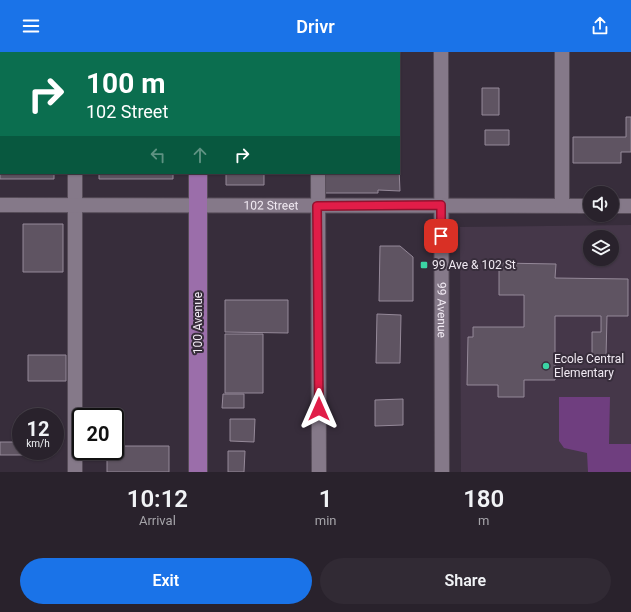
<!DOCTYPE html>
<style>
body{margin:0;font-family:Roboto,sans-serif;background:#312a34;color:#f1f3f6;height:100vh;display:flex;flex-direction:column;font-size:15px;white-space:nowrap}
*{box-sizing:border-box;margin:0}
p{font-size:13px;color:#a5a4a9}
.icon{flex:none;width:22px;height:22px;fill:none;stroke:currentColor;stroke-width:2;stroke-linecap:round;stroke-linejoin:round}
.map{position:relative;height:420px;overflow:hidden}
.side{display:flex;flex-direction:column;background:#29222c;flex:1}
.side>*{flex:none}
.top-card{position:absolute;left:0px;top:0px;width:400px;height:122px;box-shadow:0 1px 3px #0004,0 0 0 1px #453f48;background:#0b6e4f;color:#fff;overflow:hidden}
.fabs{position:absolute;left:583px;top:134px;display:grid;gap:8px}
.fabs a{display:grid;place-items:center;width:36px;height:36px;border-radius:50%;background:#29222c;box-shadow:0 1px 3px #0004,0 0 0 1px #453f48;font-size:20px}
.speed{position:absolute;left:12px;top:356px;display:flex;gap:8px;font-size:20px;font-weight:700;text-align:center}
.speed>*{display:grid;place-content:center;width:52px;height:52px;border-radius:50%;background:#29222c;box-shadow:0 1px 3px #0004,0 0 0 1px #453f48;line-height:1}
.speed small{font-size:10px;font-weight:400}
.speed .limit{border:2px solid #111;border-radius:6px;background:#fff;color:#111}
.pin{position:absolute;display:grid;place-items:center;width:34px;height:34px;color:#fff;margin:-17px;border-radius:8px;box-shadow:0 2px 6px #0006}
.me{position:absolute;width:44px;margin:-22px;rotate:0deg;stroke-linejoin:round;filter:drop-shadow(0 0 3px #0008)}
.turn{display:flex;align-items:center;gap:14px;height:84px;padding:0 20px;font-size:18px}
.turn .icon{width:52px;height:52px;stroke-width:2.5}
.turn b{display:block;font-size:28px;line-height:34px}
.lanes{display:flex;align-items:center;height:38px;padding:0 20px;background:#0003;justify-content:center;gap:20px;direction:ltr}
.lanes .off{opacity:.35}
.eta{display:flex;justify-content:space-evenly;align-items:center;height:68px;text-align:center}
.eta b{font-size:24px;font-weight:600;line-height:28px}
.action{display:flex;gap:8px;margin-top:auto;padding:8px 20px}
.action a{flex:1;height:46px;border-radius:24px;background:#1a73e8;color:#fff;font-size:16px;font-weight:600;line-height:46px;text-align:center}
.action a+a{background:#312a34;color:#f1f3f6}
header{display:flex;justify-content:space-between;align-items:center;height:52px;padding:0 20px;background:#1a73e8;color:#fff;font-size:18px;font-weight:600}
.map>svg:first-child{display:block}
.built{fill:#453749;fill-rule:evenodd}
.green{fill:#6f3e7f}
.building{fill:#5f5462;stroke:#958999}
.lines{fill:none;stroke-linecap:round;stroke-linejoin:round}
.minor-casing{stroke:#564c58;stroke-width:16}
.major-casing{stroke:#564c58;stroke-width:20}
.minor{stroke:#857989;stroke-width:14}
.major{stroke:#9b6eaa;stroke-width:18}
.route-casing{stroke:#92132f;stroke-width:10}
.route{stroke:#e11d48;stroke-width:7}
.poi-dot{fill:#3bd4a4;stroke:#372d3b;stroke-width:1.5}
.labels{text-anchor:middle;stroke-width:4;stroke-linejoin:round;paint-order:stroke}
.street-label{font-size:12px;fill:#f1eaf3;stroke:#372d3b}
.poi-label{font-size:12px;fill:#f1eaf3;stroke:#372d3b;text-anchor:start}
</style>
<header><svg class="icon" aria-label="menu" viewBox="0 0 24 24"><path d="M4 6h16M4 12h16M4 18h16"/></svg>Drivr<svg class="icon" aria-label="share" viewBox="0 0 24 24"><path d="M12 15V3M7 8l5-5 5 5M5 13v7h14v-7"/></svg></header>
<div class="map">
<svg width="631" height="420" viewBox="0 0 631 420">
<rect width="100%" height="100%" fill="#372d3b"/>
<path class="built" d="M631,173V420H461L460,175ZM590,185H612V207H590Z"/>
<path class="green" d="M559,345H610L609,392H631V420H588L587,401L564,396L559,389Z"/>
<path class="building" d="M87,0H174V1Z
M482,36H499V63H482Z
M0,43L1,121H54V127H0Z
M626,65H631V100H621V111H573V85H626Z
M485,78H509V93H485Z
M399,116L400,139L378,138V141H325V121H399Z
M99,121H173V127H99Z
M226,121H264V133H226Z
M23,172H63V220H23Z
M380,194H400L413,205V249H379Z
M499,211L556,212L555,226L628,227V264H607L606,305H592V280H601V264H555V328H524V345H498V333H467L468,285H473V275H524V243H499Z
M225,248H288V281L225,280Z
M377,262L401,263L400,311H376Z
M225,282H263V341H225Z
M28,303H66V329H28Z
M223,342H244V356H222Z
M403,347V373L375,374V348Z
M230,367H255L254,390L230,389Z
M0,390H21V399H27V403H0Z
M115,394H169V420H107V399H115Z
M228,399H245L244,420H228Z"/>
<g class="lines">
<g class="minor-casing">
<g id="minor">
<path d="M74,0V1"/>
<path id="s1" d="M441,0L442,420"/>
<path d="M320,1V0"/>
<path d="M75,121V420"/>
<path d="M318,121L319,420"/>
<path id="s2" d="M0,153L590,154"/>
<path d="M562,153V0"/>
<path d="M612,154H631"/>
</g>
</g>
<g class="major-casing">
<path id="major" d="M198,1V0
M198,121V420"/>
</g>
<use href="#minor" class="minor"/>
<use href="#major" class="major"/>
</g>
<g class="lines">
<g class="route-casing">
<path id="route" d="M319,357L317,154L441,153V184"/>
</g>
<use href="#route" class="route"/>
</g>
<g class="poi-dot">
<rect x="420" y="209" width="8" height="8" rx="2"/>
<circle cx="546" cy="314" r="4"/>
</g>
<g class="labels">
<g class="street-label">
<text dy="4" stroke="none"><textPath href="#s2" startOffset="271">102 Street</textPath></text>
<text dy="4" stroke="none"><textPath href="#s1" startOffset="258">99 Avenue</textPath></text>
<text transform="translate(198 271) rotate(-90)" y="4">100 Avenue</text>
</g>
<g class="poi-label">
<text x="432" y="217">99 Ave &amp; 102 St</text>
<text x="554" y="311">Ecole Central<tspan x="554" dy="14">Elementary</tspan></text>
</g>
</g>
</svg>
<div class="fabs">
<a><svg class="icon" aria-label="sound" viewBox="0 0 24 24"><path d="M4 9h4l5-4v14l-5-4H4zM17 9q2 3 0 6"/></svg></a>
<a><svg class="icon" aria-label="layers" viewBox="0 0 24 24"><path d="M12 4l9 5-9 5-9-5zM3 14l9 5 9-5"/></svg></a>
</div>
<div class="speed"><div>12<small>km/h</small></div><div class="limit">20</div></div>
<div class="pin" style="left:441px;top:184px;background:#d93025"><svg class="icon" aria-label="arrive" viewBox="0 0 24 24"><path d="M6 21V4h12l-3 4 3 4H6"/></svg></div>
<svg class="me" style="left:319px;top:357px" viewBox="-20 -20 40 40"><path d="M0-17L14 15 0 8-14 15z" fill="#e11d48" stroke="#fff" stroke-width="4"/></svg>
<div class="top-card">
<div class="turn"><svg class="icon" aria-label="right" viewBox="0 0 24 24"><path d="M7 20v-9h11M14 6l5 5-5 5"/></svg><div><b>100 m</b>102 Street</div></div>
<div class="lanes"><svg class="icon off" aria-label="left" viewBox="0 0 24 24"><path d="M17 20v-9H6M10 6l-5 5 5 5"/></svg><svg class="icon off" aria-label="ahead" viewBox="0 0 24 24"><path d="M12 20V5M6 11l6-6 6 6"/></svg><svg class="icon" aria-label="right" viewBox="0 0 24 24"><path d="M7 20v-9h11M14 6l5 5-5 5"/></svg></div>
</div>
</div>
<section class="side">
<div class="eta">
<div><b>10:12</b><p>Arrival</p></div>
<div><b>1</b><p>min</p></div>
<div><b>180</b><p>m</p></div>
</div>
<div class="action"><a>Exit</a><a>Share</a></div>
</section>
